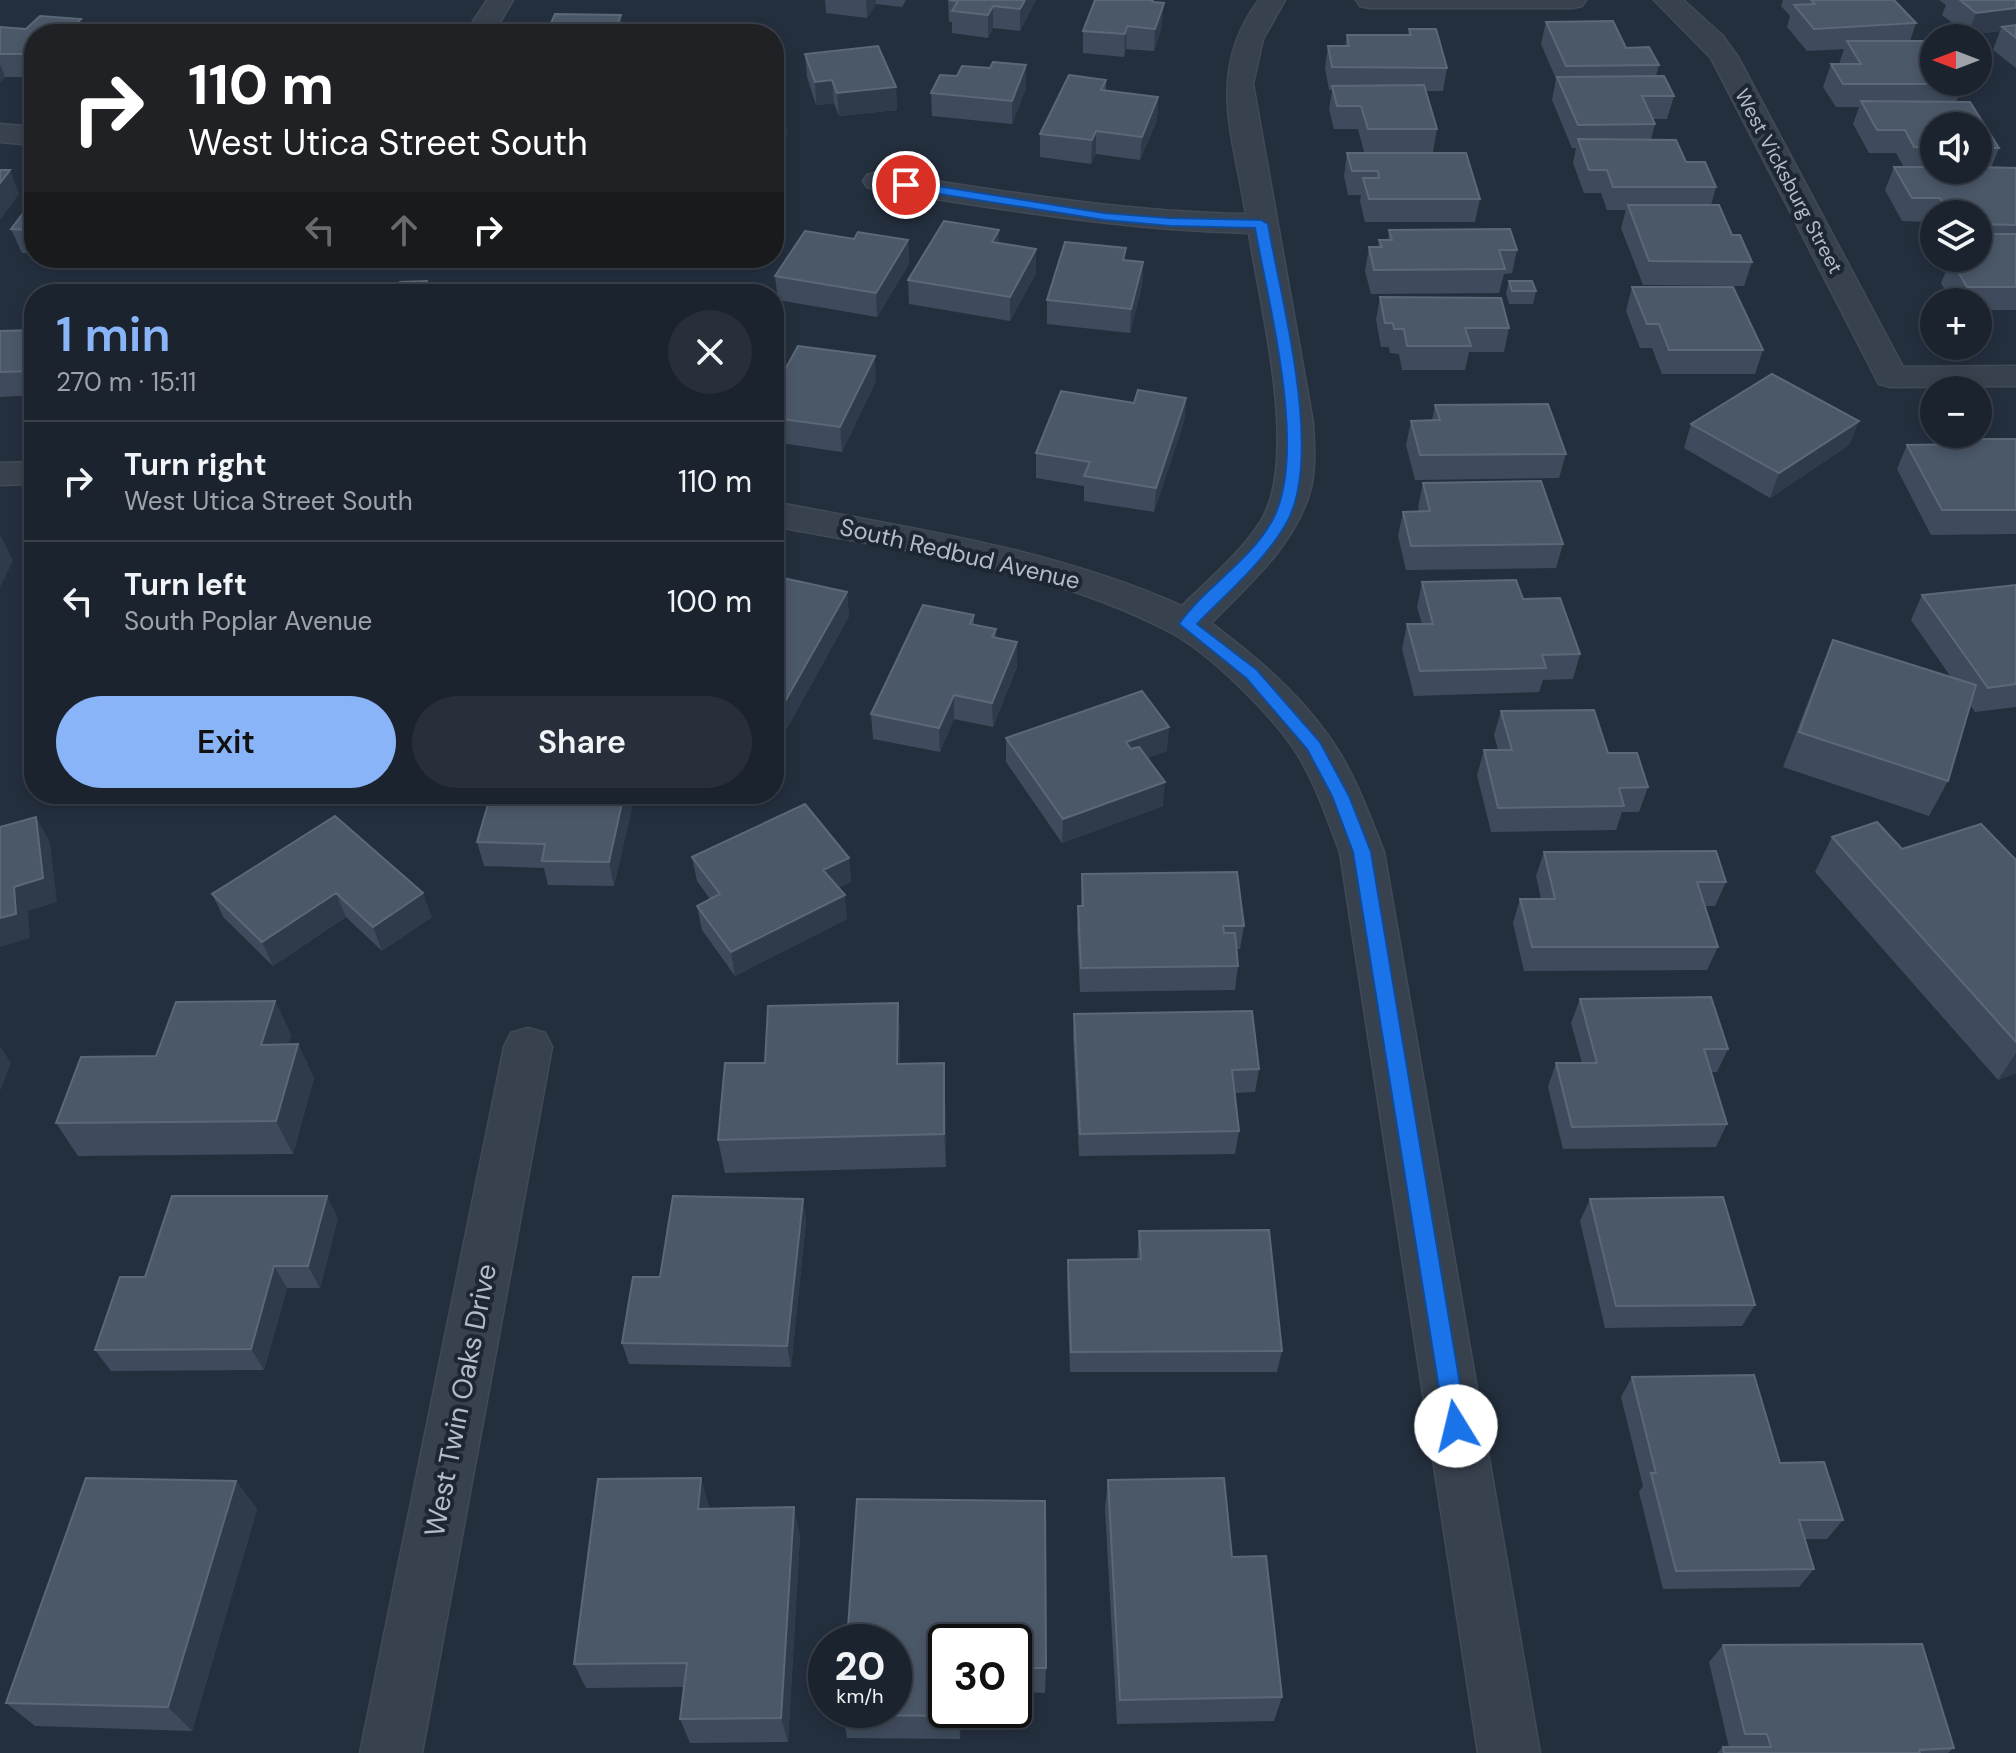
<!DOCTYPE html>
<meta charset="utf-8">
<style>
body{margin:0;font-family:"DM Sans",sans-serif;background:#282f3a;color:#f1f3f6;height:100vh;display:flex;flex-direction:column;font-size:30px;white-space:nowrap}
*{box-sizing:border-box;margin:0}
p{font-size:26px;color:#a0a4aa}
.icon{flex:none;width:44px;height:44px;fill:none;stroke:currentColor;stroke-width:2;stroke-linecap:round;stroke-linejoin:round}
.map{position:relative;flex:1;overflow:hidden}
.side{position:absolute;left:24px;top:284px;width:760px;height:520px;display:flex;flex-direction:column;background:#1b232e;border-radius:32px;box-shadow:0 4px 12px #0003,0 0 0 2px #39404a}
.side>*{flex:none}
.hud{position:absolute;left:24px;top:24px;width:760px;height:244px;border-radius:32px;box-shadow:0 4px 12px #0003,0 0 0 2px #39404a;background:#202124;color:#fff;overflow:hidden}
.needle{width:52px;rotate:270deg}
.controls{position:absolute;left:1920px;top:24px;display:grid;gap:16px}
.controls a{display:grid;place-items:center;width:72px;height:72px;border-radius:50%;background:#1b232e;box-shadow:0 4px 12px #0003,0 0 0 2px #39404a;font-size:40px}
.speed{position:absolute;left:808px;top:1624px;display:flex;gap:16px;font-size:40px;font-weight:700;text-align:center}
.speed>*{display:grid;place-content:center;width:104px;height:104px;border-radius:50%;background:#1b232e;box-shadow:0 4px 12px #0003,0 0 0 2px #39404a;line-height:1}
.speed small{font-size:20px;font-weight:400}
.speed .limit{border:4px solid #111;border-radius:12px;background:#fff;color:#111}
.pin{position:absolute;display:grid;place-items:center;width:68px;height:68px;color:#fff;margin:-34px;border:4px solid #fff;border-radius:50%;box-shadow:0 2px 8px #0007}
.me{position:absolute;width:88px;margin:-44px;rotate:351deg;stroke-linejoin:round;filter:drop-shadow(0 0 6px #0008)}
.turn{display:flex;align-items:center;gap:28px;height:168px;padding:0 32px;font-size:36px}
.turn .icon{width:104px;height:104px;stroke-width:2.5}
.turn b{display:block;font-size:56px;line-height:68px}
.lanes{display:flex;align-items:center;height:76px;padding:0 32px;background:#0003;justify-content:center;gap:40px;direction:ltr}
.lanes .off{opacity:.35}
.round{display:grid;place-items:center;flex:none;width:84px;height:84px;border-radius:42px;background:#282f3a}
.headline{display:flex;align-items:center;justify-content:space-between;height:136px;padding:0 32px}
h1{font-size:48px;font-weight:600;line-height:60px;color:#8ab4f8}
.primary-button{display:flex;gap:16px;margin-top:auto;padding:16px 32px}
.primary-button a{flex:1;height:92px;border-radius:48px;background:#8ab4f8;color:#111;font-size:32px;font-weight:600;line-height:92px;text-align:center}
.primary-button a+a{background:#282f3a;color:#f1f3f6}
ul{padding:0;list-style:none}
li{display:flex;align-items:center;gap:24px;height:120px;padding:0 32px;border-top:2px solid #39404a}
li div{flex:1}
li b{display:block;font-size:30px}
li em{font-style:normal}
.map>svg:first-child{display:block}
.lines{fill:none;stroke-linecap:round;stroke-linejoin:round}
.street-casing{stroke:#414a57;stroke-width:3}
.street{fill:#38414e;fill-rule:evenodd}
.wall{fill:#3f4b5c;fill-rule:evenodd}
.shaded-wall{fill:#2f3b4b}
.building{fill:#4b5868;stroke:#5c6777;stroke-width:2}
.route{fill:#1a73e8;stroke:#114b97;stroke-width:2}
.labels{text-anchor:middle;stroke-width:8;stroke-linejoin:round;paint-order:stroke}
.far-street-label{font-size:20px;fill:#b4bcc9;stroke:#1d2633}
.street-label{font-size:24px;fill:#b4bcc9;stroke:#1d2633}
.near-street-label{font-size:28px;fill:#b4bcc9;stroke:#1d2633}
</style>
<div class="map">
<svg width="2016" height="1753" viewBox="0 0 2016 1753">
<rect width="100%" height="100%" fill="#242f3e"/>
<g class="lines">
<g class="street-casing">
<path id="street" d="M487,0H513L493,34H465Z
M1259,0H1285L1263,39L1253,84L1313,423C1314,444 1316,470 1310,491C1295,545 1249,584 1211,623C1254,656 1295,689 1327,734C1353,769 1368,812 1384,852L1540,1753H1478L1340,852C1327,819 1316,783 1296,752C1272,715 1210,653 1170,632C1049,568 907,552 774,526V502C913,529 1052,548 1182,606C1209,579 1240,554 1261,521C1300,458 1260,306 1249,233C1122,230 1002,209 878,190L867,187L863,181L867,175L878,172C1001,191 1121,212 1246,214C1233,134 1206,71 1259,0Z
M1356,0H1586L1582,6L1573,8H1369L1360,6Z
M1654,0H1683L1722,35L1738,57L1903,367L2016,366V386L1891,387L1879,384L1711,58Z
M0,124L34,127V145L0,142Z
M34,462V484L0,485V463Z
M528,1028L545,1033L552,1047L422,1753H360L504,1047L511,1033Z"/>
</g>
<use href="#street" class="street"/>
</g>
<path class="wall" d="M825,0H906L902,7L876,4L867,18L826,13Z
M948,0H1036L1020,31L993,28L988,38L952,33V22H949Z
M1783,0H1894L1916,23L1910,41L1963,84L1956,102L1999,148L1991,168H2016V310H1978V302H1952L1941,283L1950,261L1948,258H1978V214H1934V228L1930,222L1902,221L1885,190L1894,167H1904L1896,153H1869L1853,124L1859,107H1836L1823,87L1831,64H1839L1844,49L1807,51L1787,27L1790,16L1781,6ZM1934,126H1978V170H1934Z
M1939,0H2016V68L1993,50L2000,31L1968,35L1942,15L1946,5Z
M1156,3L1162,26L1154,51L1126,49L1124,57L1083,53V31Z
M1546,22L1626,48L1659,65L1656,76L1674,96L1667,119H1653L1655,124L1651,140L1686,162L1716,187L1711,205L1752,262L1744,286L1643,285L1621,228L1626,210H1607L1601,193H1584L1573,163L1576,148H1572L1552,100L1556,79L1541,44Z
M0,27L34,34V77H5L0,82Z
M1409,29L1447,68L1443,91H1425L1437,129L1433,152H1364L1358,129H1334L1329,109L1332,90H1329L1325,68L1328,46H1345L1347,35H1408Z
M805,54L896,87L897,110L839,116L834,103L816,105L807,77Z
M1026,65V88L1012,124L932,116L931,93L957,76L990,68Z
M1106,80V91L1158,97L1157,120L1140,160L1096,154L1091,164L1040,157V134Z
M1347,153L1480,199L1475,222H1365L1360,201L1361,195H1348L1344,176Z
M34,199V253H22L11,229Z
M999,230V243L1036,249V273L1010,321L909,304L908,280Z
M1389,230L1517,250L1512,273L1504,274L1499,293L1371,294L1365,271L1369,247H1378L1379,240H1388Z
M908,240L909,264L877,317L778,300L775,276Z
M1143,262L1142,286L1130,333L1047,324V300Z
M1509,281L1536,291L1533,304H1509L1506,293Z
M1632,287L1763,350L1755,374H1662L1652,348H1640L1626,311Z
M1380,297L1509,328L1504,352H1469L1465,370H1402L1399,354L1390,353L1389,347H1381L1376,320Z
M34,330V395L0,397V331Z
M876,381L842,452L774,442V384Z
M1186,398L1184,422L1154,512L1084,501V486L1036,478V453L1134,403Z
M1435,405L1566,454L1559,478L1415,480L1406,445L1411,421L1432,420Z
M1859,421L1849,445L1770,498L1684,448L1691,424Z
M1971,439H2016V534L1931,535L1897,469L1907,445L1969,444Z
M1423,483L1563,544L1556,568L1406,570L1398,536L1403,512L1419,511L1418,507Z
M774,576L847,592L849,616L785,732L774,729Z
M1422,582L1523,599L1580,654L1573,679L1543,680L1539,692L1414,696L1402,649L1407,624H1422L1417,607Z
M2016,585V707L1975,712L1970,705L1948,781L1929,816L1783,767L1818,676L1833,640L1951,677L1911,620L1922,595Z
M974,615V625L996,629V638L1017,667L993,727L954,719L940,752L873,739L871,714Z
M1501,711L1608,753L1648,787L1639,812H1622L1616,830L1491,832L1477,775L1484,750H1498L1494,735Z
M1006,738L1167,751L1147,758L1163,806L1062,843L1006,762Z
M491,794H635L614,886L548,885L544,868L484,866L477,842Z
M335,816L432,917L382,951L346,917L273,966L224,918L212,894Z
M1832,837L1902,849L2016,860V1073L1998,1080L1815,872Z
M1544,852L1726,882L1715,906H1705L1718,947L1707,970L1524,971L1513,923L1520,899H1541L1536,876Z
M692,857L849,858L851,882L838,888L847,919L735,976L702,930L697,906L710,899L697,881Z
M1082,874L1244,926L1240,949H1237L1238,966L1235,990L1080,992L1077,930L1078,906H1081Z
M1580,999L1728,1049L1717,1072H1711L1727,1124L1716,1147L1563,1149L1548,1087L1556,1063H1582L1571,1023Z
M275,1001L291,1035L288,1044H298L314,1078L293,1154L78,1156L56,1123L156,1056Z
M898,1003L900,1037V1064L945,1097L946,1167L725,1173L718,1140L765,1063Z
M1074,1014L1259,1069L1255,1092L1235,1093L1239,1131L1235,1154L1079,1156L1073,1037Z
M803,1199L806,1221L791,1367L629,1364L622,1343L660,1277Z
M1590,1199L1755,1305L1742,1326L1605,1328L1580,1221Z
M338,1218L320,1288H287L264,1370L111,1371L95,1350L145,1277Z
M1139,1231L1282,1351L1277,1372H1070L1067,1282L1068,1260L1137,1259Z
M1632,1377L1780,1463L1843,1520L1827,1539H1805L1814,1569L1799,1587L1663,1589L1639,1492L1643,1486L1621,1397Z
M701,1478L709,1509L800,1535L788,1742L690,1743L680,1719L684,1687L586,1688L574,1664Z
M1108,1480L1232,1557L1282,1697L1274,1721L1117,1724L1105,1508Z
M236,1481L257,1509L192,1731L35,1726L6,1703Z
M1045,1501L1046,1668L1045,1693L1014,1692V1642H946V1710H961L960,1739L847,1738L843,1715Z
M1723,1645L1954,1748L1948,1753H1717L1723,1747H1729L1709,1662Z"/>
<path class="shaded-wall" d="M866,0H876V4L867,18Z
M1025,0H1036L1020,31V9Z
M1164,3L1162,26L1154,51L1155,29Z
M993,6V28L988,38V15Z
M2016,8V29L2002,27L2000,31L1968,35L1976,13Z
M621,15L624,34H613Z
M81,19L86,34H66Z
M1127,26L1126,49L1124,57L1125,34Z
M0,64L5,77L0,82Z
M1026,65V88L1012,124V101Z
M832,80L834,103L816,105L815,82Z
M896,87L897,110L839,116L837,93Z
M1158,97L1157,120L1140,160L1142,137Z
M785,112L787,135L774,142V118Z
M1096,131V154L1091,164L1092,140Z
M0,169L4,178L10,170L19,194L0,220Z
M999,230V253L992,242Z
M908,240L909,264L877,317L876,293Z
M1036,249V273L1010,321V297Z
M660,258H701L661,266Z
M1143,262L1142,286L1130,333L1131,309Z
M427,281L430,294H423Z
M875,356L876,381L842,452L840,427Z
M1186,398L1184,422L1154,512L1156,488Z
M1859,421L1849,445L1770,498L1779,473Z
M1,536L13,561L0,587V538Z
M847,592L849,616L785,732L782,707Z
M1017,642V667L993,727L992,703Z
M954,695V719L940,752L939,728Z
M1169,727L1167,751L1125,766L1126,742Z
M1165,782L1163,806L1062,843L1063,819Z
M624,794H635L614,886L609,862Z
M36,817L50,842L57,902L28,911L30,938L0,947V918Z
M849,858L851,882L826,894L823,870Z
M336,893L346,917L273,966L262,942Z
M423,893L432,917L382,951L373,927Z
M845,895L847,919L735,976L731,952Z
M275,1001L291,1035L278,1079L261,1045Z
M898,1003L900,1037V1098L897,1064Z
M298,1044L314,1078L293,1154L276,1121Z
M0,1046L11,1063L0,1091Z
M2016,1053V1073L1998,1080Z
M944,1063L945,1097L946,1167L944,1134Z
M327,1196L338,1218L320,1288L308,1266Z
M803,1199L806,1221L791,1367L787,1346Z
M274,1266L287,1288L264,1370L251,1349Z
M701,1478L709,1506L706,1537L698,1509Z
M236,1481L257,1509L192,1731L168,1707Z
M794,1507L800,1535L788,1742L781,1718Z
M959,1710H961L960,1739Z"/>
<path class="building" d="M949,0H1025L1020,9L993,6L988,15L952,11L958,1Z
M1095,0H1153L1152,2L1164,3L1155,29L1127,26L1125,34L1083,31Z
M1811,0H1894L1916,23L1814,29L1794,5L1815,4Z
M1960,0H2016V8L1976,13Z
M555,14L621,15L613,34H546Z
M40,16L81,19L66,34H34V54H0V27L26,29Z
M1613,21L1626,48L1649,47L1659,65L1566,66L1546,22Z
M107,25L198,31L195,34H97Z
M2016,25V38L2002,27Z
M1409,29H1436L1447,68L1332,67L1328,46H1349L1347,35H1411Z
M1847,41H1933L1934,43V82H1962L1963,84H1843L1831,64H1861Z
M878,46L896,87L837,93L832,80L815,82L805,54Z
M993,62L1026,65L1012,101L931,93L940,75L957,76L962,66L990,68Z
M1069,75L1106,80L1101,90L1158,97L1142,137L1096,131L1092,140L1040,134Z
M1664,76L1674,96H1642L1655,124L1578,125L1557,77Z
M1424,85L1437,129H1368L1361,106H1337L1332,86Z
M1861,101L1970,102L1999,148H1978V126H1934V148L1914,147L1905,130H1877Z
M774,107L785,112L774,118Z
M1578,139L1676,140L1686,162H1705L1716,187H1613L1607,170H1589Z
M1347,153H1466L1480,199H1369L1363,178H1379L1378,171H1352Z
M1894,167H1934V170H1978V167L2016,168V225L1978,224V214H1949L1940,198H1912Z
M0,170H10L0,183Z
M34,199V230L11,229Z
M1628,205H1719L1732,235H1740L1752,262L1649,261Z
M944,221L999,230L992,242L1036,249L1010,297L908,280Z
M1510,229L1517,250H1499L1505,269L1374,270L1369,247H1382L1379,240H1392L1389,230Z
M805,231L854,239L858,232L908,240L876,293L775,276Z
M1978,234H2016V287H1967L1951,260H1973L1972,258H1978Z
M1065,242L1126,248L1123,260L1143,262L1131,309L1047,300Z
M427,281L423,294H384H395L400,282Z
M1509,281H1532L1536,291H1512Z
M1632,287H1733L1763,350H1669L1659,324H1647Z
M504,290L541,293L540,294H502Z
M1380,297L1501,298L1509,328H1465L1471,346H1407L1404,329H1394L1393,323H1385Z
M34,330V371L0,372V331Z
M798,346L875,356L840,427L774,418V384H777Z
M34,373V384H30Z
M1772,374L1859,421L1779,473L1691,424Z
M1138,390L1186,398L1156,488L1084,476L1090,462L1036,453L1061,391L1134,403Z
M1548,404L1566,454L1420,455L1411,421L1440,420L1435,405Z
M1971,439H2016V510H1942L1907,445L1974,444Z
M1541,481L1563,544L1411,546L1403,512L1430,511L1423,483Z
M774,576L847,592L782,707L774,706Z
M1516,580L1523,599L1560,598L1580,654L1542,655L1546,668L1420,671L1407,624H1433L1422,582Z
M2016,585V684L1988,688L1922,595Z
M923,605L974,615L970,624L996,629L992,637L1017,642L992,703L954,695L939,728L871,714Z
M1833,640L1976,685L1948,781L1799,732Z
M1142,691L1169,727L1126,742L1131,749L1139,747L1165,782L1063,819L1006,738Z
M1594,710L1608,753H1637L1648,787L1619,788L1624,806L1498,808L1484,750H1512L1501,711Z
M491,794H624L609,862L542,861L545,844L477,842Z
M805,804L849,858L823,870L845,895L731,952L697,906L720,894L692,857Z
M335,816L423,893L373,927L336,893L262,942L212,894Z
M36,817L43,878L14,887L16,914L0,918V827Z
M1877,822L1902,849L1981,824L2016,860V1042L1832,837Z
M1716,851L1726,882H1697L1718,947H1532L1520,899H1555L1544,852Z
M1237,872L1244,926H1223L1224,933H1235L1238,966L1081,968L1078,906H1083L1082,874Z
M1711,997L1728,1049H1704L1727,1124L1572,1127L1556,1063H1597L1580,999Z
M275,1001L261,1045L298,1044L276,1121L56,1123L81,1057L156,1056L176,1002Z
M898,1003L897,1064L944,1063V1134L718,1140L725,1063H765L768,1006Z
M1252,1011L1259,1069L1232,1070L1239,1131L1080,1134L1074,1014Z
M172,1196H327L308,1266H274L251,1349L95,1350L120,1277H145Z
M673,1196L803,1199L787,1346L622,1343L633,1277H660Z
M1723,1197L1755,1305L1616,1306L1590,1199Z
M1269,1230L1282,1351L1071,1352L1068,1260L1141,1259L1139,1231Z
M1754,1375L1780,1463L1824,1462L1843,1520H1799L1814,1569L1676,1571L1651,1473H1656L1632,1377Z
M86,1478L236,1481L168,1707L6,1703Z
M701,1478L698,1509L794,1507L781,1718L680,1719L687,1663L574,1664L598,1479Z
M1224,1478L1232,1557L1266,1556L1282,1697L1120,1700L1108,1480Z
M857,1499L1045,1501L1046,1668H1014V1642H946V1710H959V1716L843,1715V1710H894V1642H847Z
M1922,1644L1954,1748L1919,1750L1920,1753H1724L1723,1747H1771L1767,1734H1745L1723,1645Z"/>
<path class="route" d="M906,181L1104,213L1170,218L1261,220L1268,224C1281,300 1325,456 1286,524C1264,562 1227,593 1197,624L1257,670L1320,742L1349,796L1371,852L1467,1426L1464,1434L1456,1437L1448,1434L1445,1426L1353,852L1332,796L1307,749L1246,678L1179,624C1205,587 1249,562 1272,521C1309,454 1268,303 1255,228L1170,226L1104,220L901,188V183Z"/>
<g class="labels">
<g class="far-street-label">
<text transform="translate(1789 181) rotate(62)" y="7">West Vicksburg Street</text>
</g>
<g class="street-label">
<text transform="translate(960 554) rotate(13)" y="8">South Redbud Avenue</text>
</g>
<g class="near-street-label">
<text transform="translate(460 1400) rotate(-79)" y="10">West Twin Oaks Drive</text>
</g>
</g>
</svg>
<div class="controls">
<a><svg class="needle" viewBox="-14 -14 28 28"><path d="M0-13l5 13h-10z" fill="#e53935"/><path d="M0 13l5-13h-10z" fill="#a0a4aa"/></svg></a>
<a><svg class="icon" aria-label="sound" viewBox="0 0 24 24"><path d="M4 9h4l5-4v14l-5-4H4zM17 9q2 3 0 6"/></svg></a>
<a><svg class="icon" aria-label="layers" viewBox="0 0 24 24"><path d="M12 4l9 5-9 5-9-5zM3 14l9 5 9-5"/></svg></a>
<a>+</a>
<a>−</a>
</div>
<div class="speed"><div>20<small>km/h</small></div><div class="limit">30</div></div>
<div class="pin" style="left:906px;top:185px;background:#d93025"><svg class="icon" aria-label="arrive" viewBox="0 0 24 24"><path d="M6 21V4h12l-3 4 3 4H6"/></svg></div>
<svg class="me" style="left:1456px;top:1426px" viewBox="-20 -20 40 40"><circle r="19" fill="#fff"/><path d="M0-13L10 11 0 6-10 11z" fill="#1a73e8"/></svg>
<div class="hud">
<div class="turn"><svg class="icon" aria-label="right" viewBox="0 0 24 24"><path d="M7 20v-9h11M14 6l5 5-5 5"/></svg><div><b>110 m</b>West Utica Street South</div></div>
<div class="lanes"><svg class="icon off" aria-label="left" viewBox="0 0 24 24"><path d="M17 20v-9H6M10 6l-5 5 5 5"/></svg><svg class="icon off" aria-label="ahead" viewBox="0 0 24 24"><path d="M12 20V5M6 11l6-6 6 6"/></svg><svg class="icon" aria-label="right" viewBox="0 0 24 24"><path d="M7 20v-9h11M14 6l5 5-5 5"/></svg></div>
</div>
<section class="side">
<div class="headline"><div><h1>1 min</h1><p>270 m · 15:11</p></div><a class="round"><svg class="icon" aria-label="close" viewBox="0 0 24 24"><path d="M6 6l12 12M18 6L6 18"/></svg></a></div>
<ul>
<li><svg class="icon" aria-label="right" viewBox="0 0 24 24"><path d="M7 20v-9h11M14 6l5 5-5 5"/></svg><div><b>Turn right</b><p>West Utica Street South</p></div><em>110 m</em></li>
<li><svg class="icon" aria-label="left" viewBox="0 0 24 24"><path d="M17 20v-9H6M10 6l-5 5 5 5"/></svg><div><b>Turn left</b><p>South Poplar Avenue</p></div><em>100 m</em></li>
</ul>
<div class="primary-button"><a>Exit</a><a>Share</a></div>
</section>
</div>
